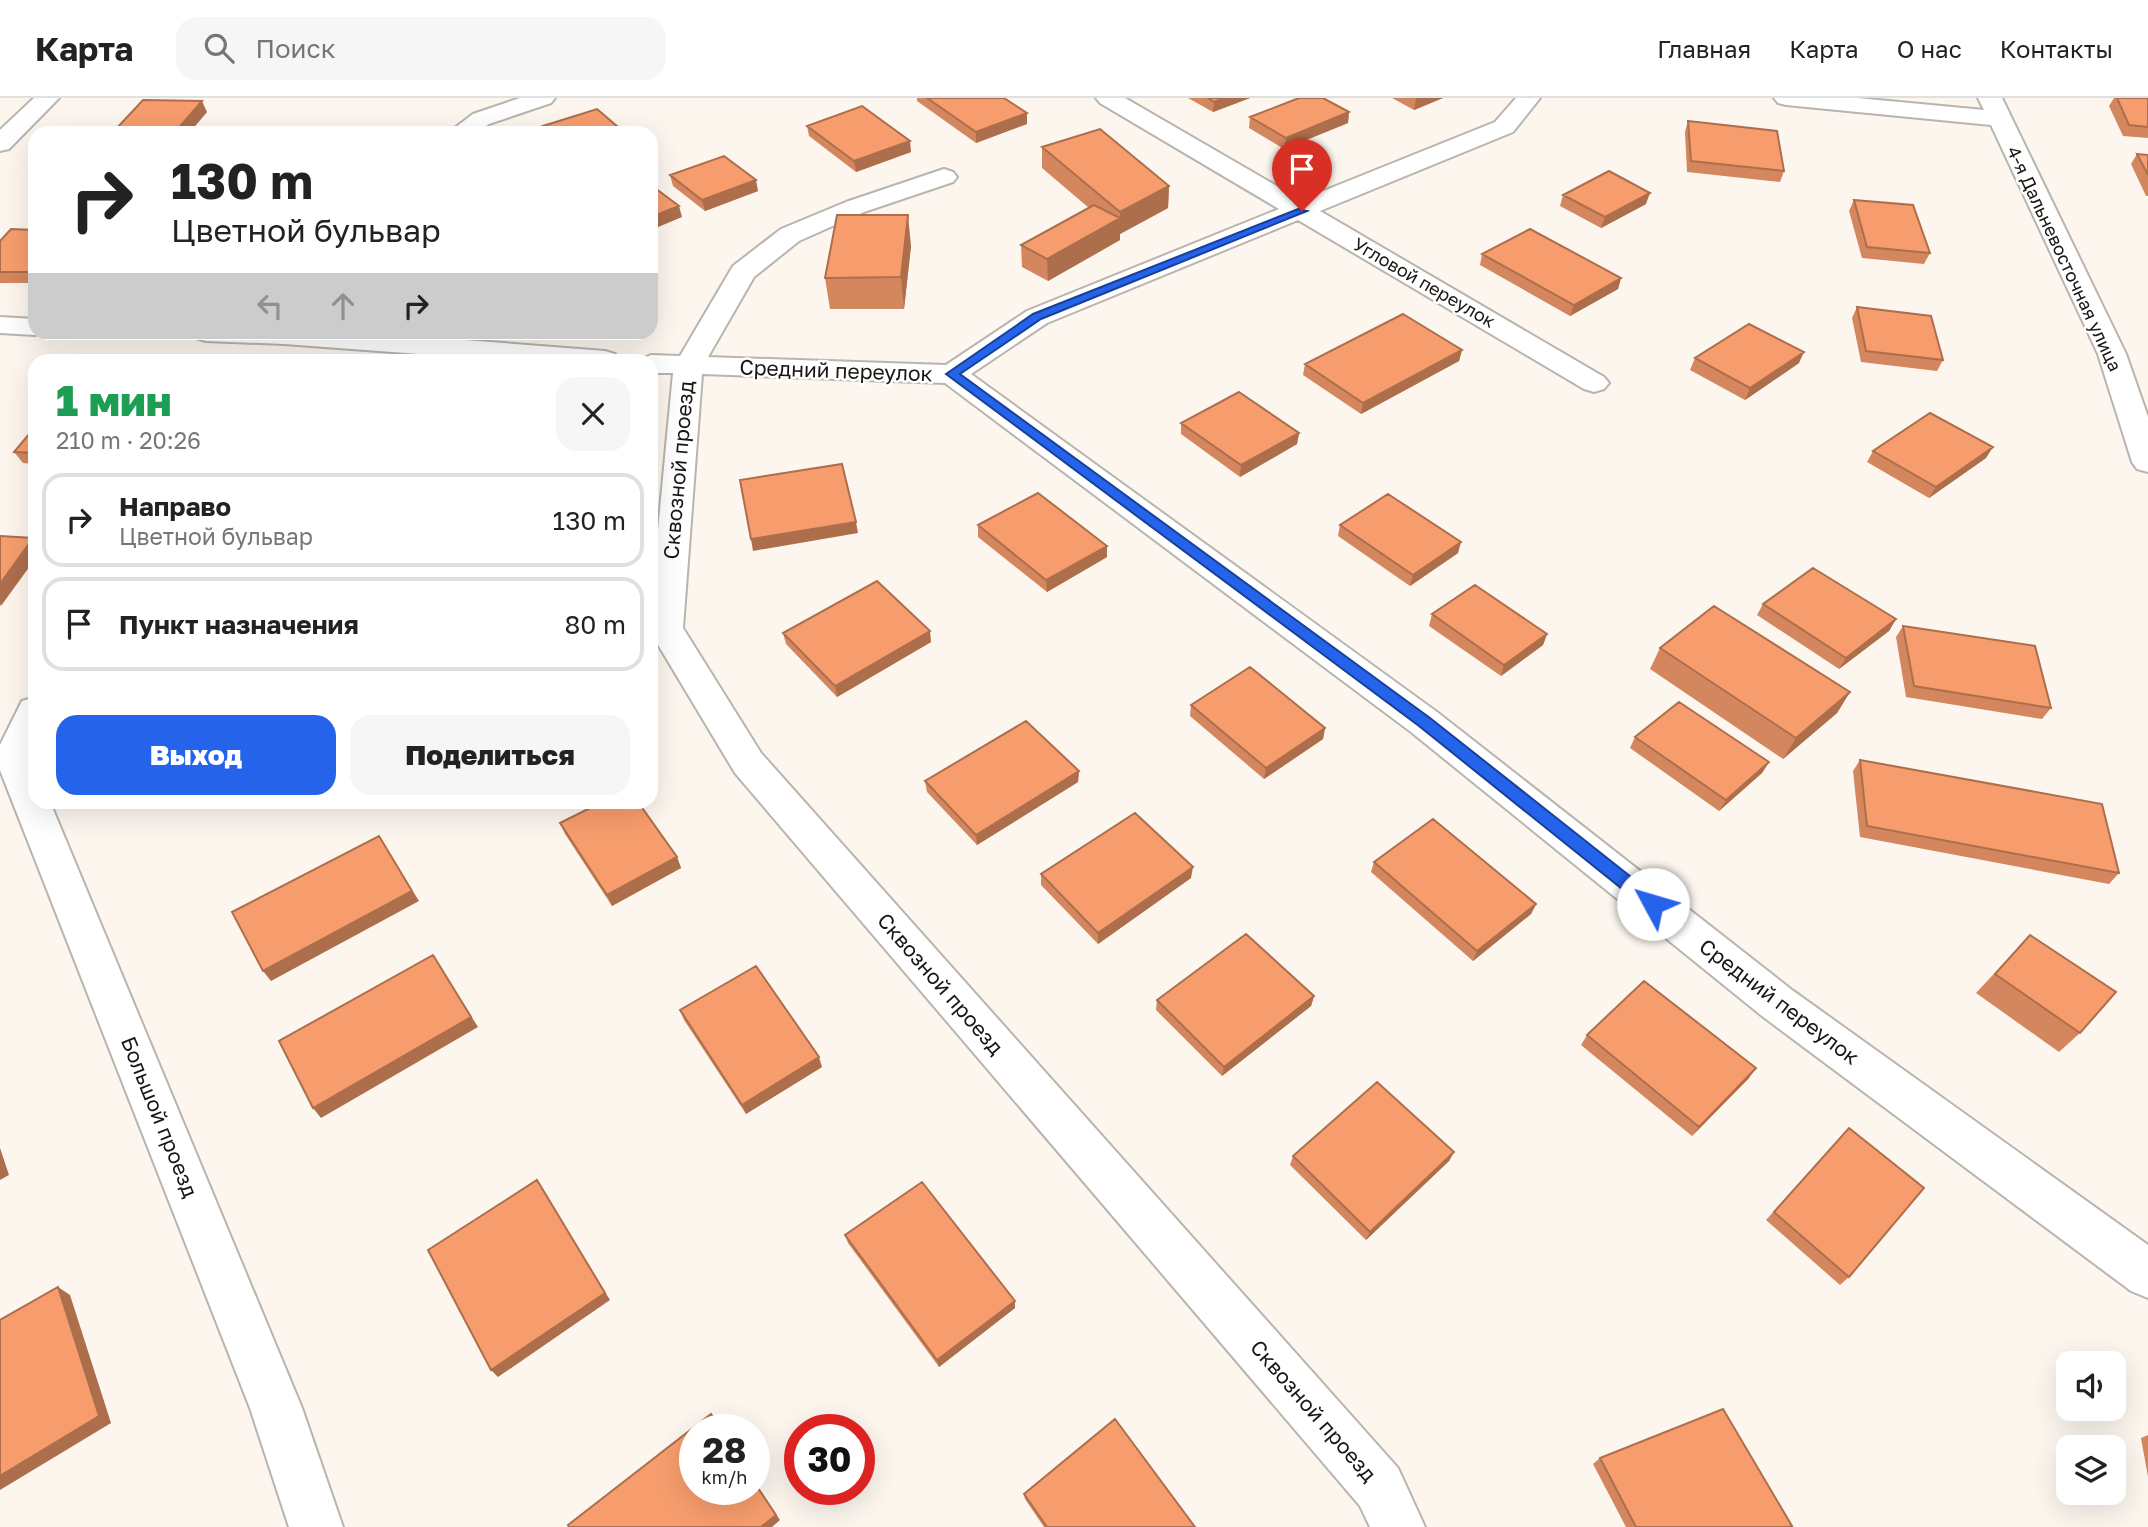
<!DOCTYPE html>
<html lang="ru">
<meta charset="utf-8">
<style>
body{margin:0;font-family:"Golos Text",sans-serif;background:#f6f6f6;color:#222;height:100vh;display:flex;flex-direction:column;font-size:26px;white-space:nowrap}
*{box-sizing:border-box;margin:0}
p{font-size:23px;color:#767676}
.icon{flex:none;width:38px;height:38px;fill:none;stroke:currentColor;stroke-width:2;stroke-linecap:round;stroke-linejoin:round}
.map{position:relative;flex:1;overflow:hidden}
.sheet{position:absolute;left:28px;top:256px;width:630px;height:455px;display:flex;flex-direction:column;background:#fff;border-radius:21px;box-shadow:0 7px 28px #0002}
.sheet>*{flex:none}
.hud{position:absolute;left:28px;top:28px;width:630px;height:214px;border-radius:21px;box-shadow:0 7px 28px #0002;background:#fff;color:#222;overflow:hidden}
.buttons{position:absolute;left:2056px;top:1253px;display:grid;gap:14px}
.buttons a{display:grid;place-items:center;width:70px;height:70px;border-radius:14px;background:#fff;box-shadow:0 7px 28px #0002;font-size:35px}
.speed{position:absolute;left:679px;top:1316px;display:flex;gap:14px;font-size:35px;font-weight:700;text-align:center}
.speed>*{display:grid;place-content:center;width:91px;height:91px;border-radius:50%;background:#fff;box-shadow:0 7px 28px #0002;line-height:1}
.speed small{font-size:18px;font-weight:400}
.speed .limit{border:10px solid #d22;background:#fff;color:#111}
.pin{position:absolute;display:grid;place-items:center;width:60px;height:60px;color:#fff;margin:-72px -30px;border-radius:50% 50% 50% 0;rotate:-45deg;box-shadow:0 0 7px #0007}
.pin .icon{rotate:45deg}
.me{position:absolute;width:77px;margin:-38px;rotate:309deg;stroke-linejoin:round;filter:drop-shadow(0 0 5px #0008)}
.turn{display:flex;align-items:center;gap:24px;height:147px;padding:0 28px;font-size:32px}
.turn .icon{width:91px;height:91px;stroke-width:2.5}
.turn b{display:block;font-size:49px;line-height:60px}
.lanes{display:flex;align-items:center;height:66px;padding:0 28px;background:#0003;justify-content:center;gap:35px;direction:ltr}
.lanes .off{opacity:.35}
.round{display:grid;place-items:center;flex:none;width:74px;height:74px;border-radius:21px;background:#f6f6f6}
.head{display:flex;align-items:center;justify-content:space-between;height:119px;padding:0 28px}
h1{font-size:42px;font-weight:800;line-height:52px;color:#1e9e55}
.action{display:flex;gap:14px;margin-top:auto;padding:14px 28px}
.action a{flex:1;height:80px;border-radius:21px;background:#2563eb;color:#fff;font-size:28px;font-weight:800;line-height:80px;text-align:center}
.action a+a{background:#f6f6f6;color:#222}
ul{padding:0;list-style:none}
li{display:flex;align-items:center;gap:21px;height:94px;margin:0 14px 10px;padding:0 14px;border:4px solid #e0e0e0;border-radius:21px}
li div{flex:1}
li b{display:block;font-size:26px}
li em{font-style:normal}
header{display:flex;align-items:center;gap:42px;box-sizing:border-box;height:98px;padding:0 35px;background:#fff;border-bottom:2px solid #e0e0e0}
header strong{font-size:33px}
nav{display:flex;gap:38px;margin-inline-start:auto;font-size:24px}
.search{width:490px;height:63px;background:#f6f6f6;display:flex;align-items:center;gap:18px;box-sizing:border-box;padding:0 24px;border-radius:21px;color:#767676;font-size:26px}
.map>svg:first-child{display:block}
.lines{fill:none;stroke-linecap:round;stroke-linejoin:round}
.minor-casing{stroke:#b9b4ad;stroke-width:4}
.minor{fill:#fff;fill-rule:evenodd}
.wall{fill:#d4875e}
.shaded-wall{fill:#ad6e4c}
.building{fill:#f79d6d;stroke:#ad6e4c;stroke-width:2}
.route{fill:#2563eb;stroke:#184099;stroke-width:2}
.labels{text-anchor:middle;stroke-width:5;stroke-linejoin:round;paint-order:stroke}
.far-street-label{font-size:18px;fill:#191714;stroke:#fff}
.street-label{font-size:21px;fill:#191714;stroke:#fff}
</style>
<header>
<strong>Карта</strong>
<div class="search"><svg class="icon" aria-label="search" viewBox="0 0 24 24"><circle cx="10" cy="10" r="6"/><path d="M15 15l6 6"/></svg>Поиск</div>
<nav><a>Главная</a><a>Карта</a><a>О нас</a><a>Контакты</a></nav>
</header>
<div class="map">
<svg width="2148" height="1429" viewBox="0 0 2148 1429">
<rect width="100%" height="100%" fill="#fcf6ef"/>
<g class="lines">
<g class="minor-casing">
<path id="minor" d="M34,0H59L9,51L0,53V32Z
M520,0H555L551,5L489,26L476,35H448L473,16Z
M1096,0H1125L1301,102L1495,24L1516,0H1540L1513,34L1320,113L1604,279L1609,285L1604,291L1594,294L1584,291L1298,122L1047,225L971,276L1437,614L1792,892L2148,1147V1200L2131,1193L1762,918L1411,634L945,285L702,276L683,530L761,655L1398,1370L1425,1429H1370L1360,1408L735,675L651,535V506L673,275H651V262H639L651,257L680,258L733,168L781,131L846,104L935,74L944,71L953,74L957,79L953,84L864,114L799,143L754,179L708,259L946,267L1027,213L1279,111L1100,5Z
M1774,0H1857L1984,12L1978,0H2002L2126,256L2148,319V374L2137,371L2132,364L2098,256L1991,27L1786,7L1778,5Z
M0,219L35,221V234H45L35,237L0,235Z
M192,234H362L605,253L615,256L619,262H500L284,246L206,243L196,240Z
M35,599V651L32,658L35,666V704H50L302,1310L343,1429H289L250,1310L0,672V647L22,603Z"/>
</g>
<use href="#minor" class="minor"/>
</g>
<path class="wall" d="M917,0H1004L1027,26L976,45L917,3Z
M1188,0H1250L1213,14Z
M1392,0H1443L1414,12Z
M2114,0H2148V40L2123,38L2109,8Z
M207,14L189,35H117L115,32Z
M1349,14L1348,25L1284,51L1249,30L1250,19Z
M1688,23L1784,73L1780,84L1687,74L1685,34Z
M807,28L911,54L856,74L809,38Z
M1042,49L1169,88L1168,110L1120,136V142L1048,183L1022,169L1021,147L1089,110L1042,70Z
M2137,56L2148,57V98H2146L2131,66Z
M670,77L758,93L705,113L673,88Z
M1563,97L1646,106L1601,130L1560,108Z
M1854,102L1930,155L1924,166L1862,160L1849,113Z
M35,132V185H0V143Z
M911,148L904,211H830L825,180Z
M1482,156L1621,180L1618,191L1570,218L1480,167Z
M1857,209L1943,262L1937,273L1861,264L1852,220Z
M1462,252L1459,263L1361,316L1303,277L1305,266Z
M1695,260L1799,265L1745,302L1690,272Z
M1181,325L1299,335L1297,346L1240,379L1181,336Z
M35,329V366L23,365L14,354Z
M1873,353L1986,360L1929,400L1867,364Z
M978,427L1107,448V459L1047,494L978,439Z
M1340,427L1458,455L1410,488L1338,438Z
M1763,506L1896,521L1889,533L1839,571L1757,517Z
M1432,516L1547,536L1543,547L1501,578L1429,528Z
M1903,528L2051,610L2042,621L1906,599L1896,539Z
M783,535L931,544L837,599L786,546Z
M1660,550L1850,594L1837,615L1783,661L1650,571Z
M1191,607L1325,630L1323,641L1264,681L1190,618Z
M1635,639L1769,664L1762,675L1719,713L1630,650Z
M1860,662L2119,775L2109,786L1860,739L1853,673Z
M1079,673L1078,684L977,747L927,694L925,683Z
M560,725L677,759L681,770L612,808L565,736Z
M1374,764L1536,806L1531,816L1473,863L1371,774Z
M1041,776L1191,780L1098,846L1041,787Z
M2030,837L2080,935L2059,954L1976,895Z
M1314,898L1311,908L1222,978L1156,912L1157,902Z
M680,912L822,969L746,1016L684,922Z
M1587,937L1749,980L1692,1038L1581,947Z
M1849,1030V1179L1840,1187L1766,1122Z
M1454,1054L1449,1063L1366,1142L1290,1067L1293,1058Z
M845,1137L1015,1203V1210L939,1269L848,1145Z
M2148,1337V1379L2141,1340Z
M1600,1360L1790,1429H1626L1593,1366Z
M1024,1396L1195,1429H1044L1025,1401Z"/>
<path class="shaded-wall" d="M1224,0H1250L1213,14L1214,4Z
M1418,0H1443L1414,12L1416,1Z
M202,3L207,14L189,35H177L176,33Z
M1349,14L1348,25L1284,51L1286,40Z
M1027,15V26L976,45V34Z
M910,43L911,54L856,74L854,63Z
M756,82L758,93L705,113L702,102Z
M1169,88L1168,110L1120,136V142L1048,183L1047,161L1120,120V114Z
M1650,95L1646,106L1601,130L1605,119Z
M679,108L682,119L651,132V119Z
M908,117L911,148L904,211L901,179Z
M1621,180L1618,191L1570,218L1574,207Z
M1462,252L1459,263L1361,316L1363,305Z
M1804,254L1799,265L1745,302L1750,290Z
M1299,335L1297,346L1240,379L1241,367Z
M1993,349L1986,360L1929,400L1936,389Z
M856,424L858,435L753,453L751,441Z
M33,440L35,442V461L1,508L0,506V486Z
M1461,444L1458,455L1410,488L1413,477Z
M1107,448V459L1047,494L1046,482Z
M1896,521L1889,533L1839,571L1846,560Z
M930,533L931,544L837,599L835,588Z
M1547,536L1543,547L1501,578L1504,567Z
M1850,594L1837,615L1783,661L1796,640Z
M1325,630L1323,641L1264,681L1266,670Z
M1769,664L1762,675L1719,713L1726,702Z
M1079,673L1078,684L977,747L976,737Z
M379,738L419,803L271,883L263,873Z
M677,759L681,770L612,808L607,797Z
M1193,769L1191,780L1098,846V835Z
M1536,806L1531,816L1473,863L1477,853Z
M433,857L478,929L321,1020L313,1010Z
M1314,898L1311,908L1222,978L1224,969Z
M819,959L822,969L746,1016L742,1007Z
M1756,970L1749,980L1692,1038L1699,1029Z
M0,1050L9,1077L0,1082Z
M1454,1054L1449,1063L1366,1142L1370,1134Z
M537,1082L610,1202L498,1279L491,1272Z
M58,1189L70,1197L111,1325L0,1392V1378Z
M1015,1203V1210L939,1269L937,1262Z
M754,1383L780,1422L772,1429H761Z"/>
<path class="building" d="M927,0H1004L1027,15L976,34Z
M1208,0H1224L1214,4Z
M1299,0H1323L1349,14L1286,40L1250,19Z
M2117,0H2148V29L2129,27Z
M143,2L202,3L176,33L115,32Z
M862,8L910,43L854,63L807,28Z
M597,11L625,35H551L543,28Z
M1688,23L1777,33L1784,73L1691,63Z
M1100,31L1169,88L1120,114L1042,49Z
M2137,56L2148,57V77Z
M724,58L756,82L702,102L670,77Z
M1609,73L1650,95L1605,119L1563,97Z
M651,87L679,108L651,119Z
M1854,102L1913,107L1930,155L1867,149Z
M1094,107L1120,120L1047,161L1021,147Z
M837,117H908L901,179L825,180Z
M11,131L35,132V174H0V143Z
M1530,131L1621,180L1574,207L1482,156Z
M1857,209L1931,218L1943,262L1866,253Z
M1403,216L1462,252L1363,305L1305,266Z
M1749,226L1804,254L1750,290L1695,260Z
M1239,294L1299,335L1241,367L1181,325Z
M1930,315L1993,349L1936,389L1873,353Z
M35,329V355L14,354Z
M842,366L856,424L751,441L740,382Z
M1038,395L1107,448L1046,482L978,427Z
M1388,396L1461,444L1413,477L1340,427Z
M0,438L33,440L0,486Z
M1813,470L1896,521L1846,560L1763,506Z
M877,483L930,533L835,588L783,535Z
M1475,487L1547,536L1504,567L1432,516Z
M1714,508L1850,594L1796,640L1660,550Z
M1903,528L2035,548L2051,610L1914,588Z
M1250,569L1325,630L1266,670L1191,607Z
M1679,604L1769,664L1726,702L1635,639Z
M1026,623L1079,673L976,737L925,683Z
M1860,662L2102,706L2119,775L1867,728Z
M602,704H638L677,759L607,797L560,725Z
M1135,715L1193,769L1098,835L1041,776Z
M1433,721L1536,806L1477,853L1374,764Z
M379,738L412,793L263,873L232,814Z
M1246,836L1314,898L1224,969L1157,902Z
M2030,837L2116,894L2080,935L1995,876Z
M433,857L471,919L313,1010L279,943Z
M756,868L819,959L742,1007L680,912Z
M1644,883L1756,970L1699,1029L1587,937Z
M1377,984L1454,1054L1370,1134L1293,1058Z
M1849,1030L1924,1090L1849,1179L1774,1114Z
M537,1082L605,1195L491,1272L428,1152Z
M922,1084L1015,1203L937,1262L845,1137Z
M58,1189L99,1318L0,1378V1222Z
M1723,1311L1792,1428L1789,1429H1636L1600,1360Z
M711,1316L721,1332H695V1391H754V1384L776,1417L761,1429H569L568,1427Z
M1115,1321L1195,1429H1047L1024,1396Z"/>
<path class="route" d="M1298,111L1307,113L1041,221L960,276L1430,620L1659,801L1661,806L1659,811H1647L1419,628L946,276L1033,216Z"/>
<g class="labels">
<g class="far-street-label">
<text transform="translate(2064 161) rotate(65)" y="6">4-я Дальневосточная улица</text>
<text transform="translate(1424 185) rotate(30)" y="6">Угловой переулок</text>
</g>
<g class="street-label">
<text transform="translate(836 273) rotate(2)" y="7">Средний переулок</text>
<text transform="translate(679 372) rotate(-85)" y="7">Сквозной проезд</text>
<text transform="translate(940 886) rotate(49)" y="7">Сквозной проезд</text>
<text transform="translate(1779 904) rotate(37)" y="7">Средний переулок</text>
<text transform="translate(159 1019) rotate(68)" y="7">Большой проезд</text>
<text transform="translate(1313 1313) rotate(49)" y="7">Сквозной проезд</text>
</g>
</g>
</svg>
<div class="buttons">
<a><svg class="icon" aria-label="sound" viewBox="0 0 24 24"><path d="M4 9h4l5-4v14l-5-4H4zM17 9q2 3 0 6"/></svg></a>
<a><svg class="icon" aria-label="layers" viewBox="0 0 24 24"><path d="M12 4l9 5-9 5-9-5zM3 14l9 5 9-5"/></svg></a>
</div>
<div class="speed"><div>28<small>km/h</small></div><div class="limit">30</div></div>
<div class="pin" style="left:1302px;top:113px;background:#d93025"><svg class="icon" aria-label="arrive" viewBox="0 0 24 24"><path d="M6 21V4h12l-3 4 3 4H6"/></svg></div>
<svg class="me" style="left:1653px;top:806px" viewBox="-20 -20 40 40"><circle r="19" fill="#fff"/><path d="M0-13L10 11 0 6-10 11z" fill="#2563eb"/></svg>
<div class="hud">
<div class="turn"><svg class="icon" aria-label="right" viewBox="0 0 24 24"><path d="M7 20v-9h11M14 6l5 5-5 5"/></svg><div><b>130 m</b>Цветной бульвар</div></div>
<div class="lanes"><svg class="icon off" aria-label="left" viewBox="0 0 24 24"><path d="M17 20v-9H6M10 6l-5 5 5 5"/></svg><svg class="icon off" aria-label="ahead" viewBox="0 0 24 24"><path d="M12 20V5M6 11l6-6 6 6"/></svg><svg class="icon" aria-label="right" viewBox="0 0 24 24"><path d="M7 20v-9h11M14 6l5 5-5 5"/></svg></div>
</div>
<section class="sheet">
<div class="head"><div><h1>1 мин</h1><p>210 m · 20:26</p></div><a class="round"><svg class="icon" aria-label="close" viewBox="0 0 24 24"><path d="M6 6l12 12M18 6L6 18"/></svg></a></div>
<ul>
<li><svg class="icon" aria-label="right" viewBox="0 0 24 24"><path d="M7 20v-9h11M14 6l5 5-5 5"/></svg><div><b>Направо</b><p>Цветной бульвар</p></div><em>130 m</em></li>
<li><svg class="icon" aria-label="arrive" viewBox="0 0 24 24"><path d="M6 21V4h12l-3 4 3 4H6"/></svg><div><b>Пункт назначения</b></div><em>80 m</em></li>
</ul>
<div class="action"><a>Выход</a><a>Поделиться</a></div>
</section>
</div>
